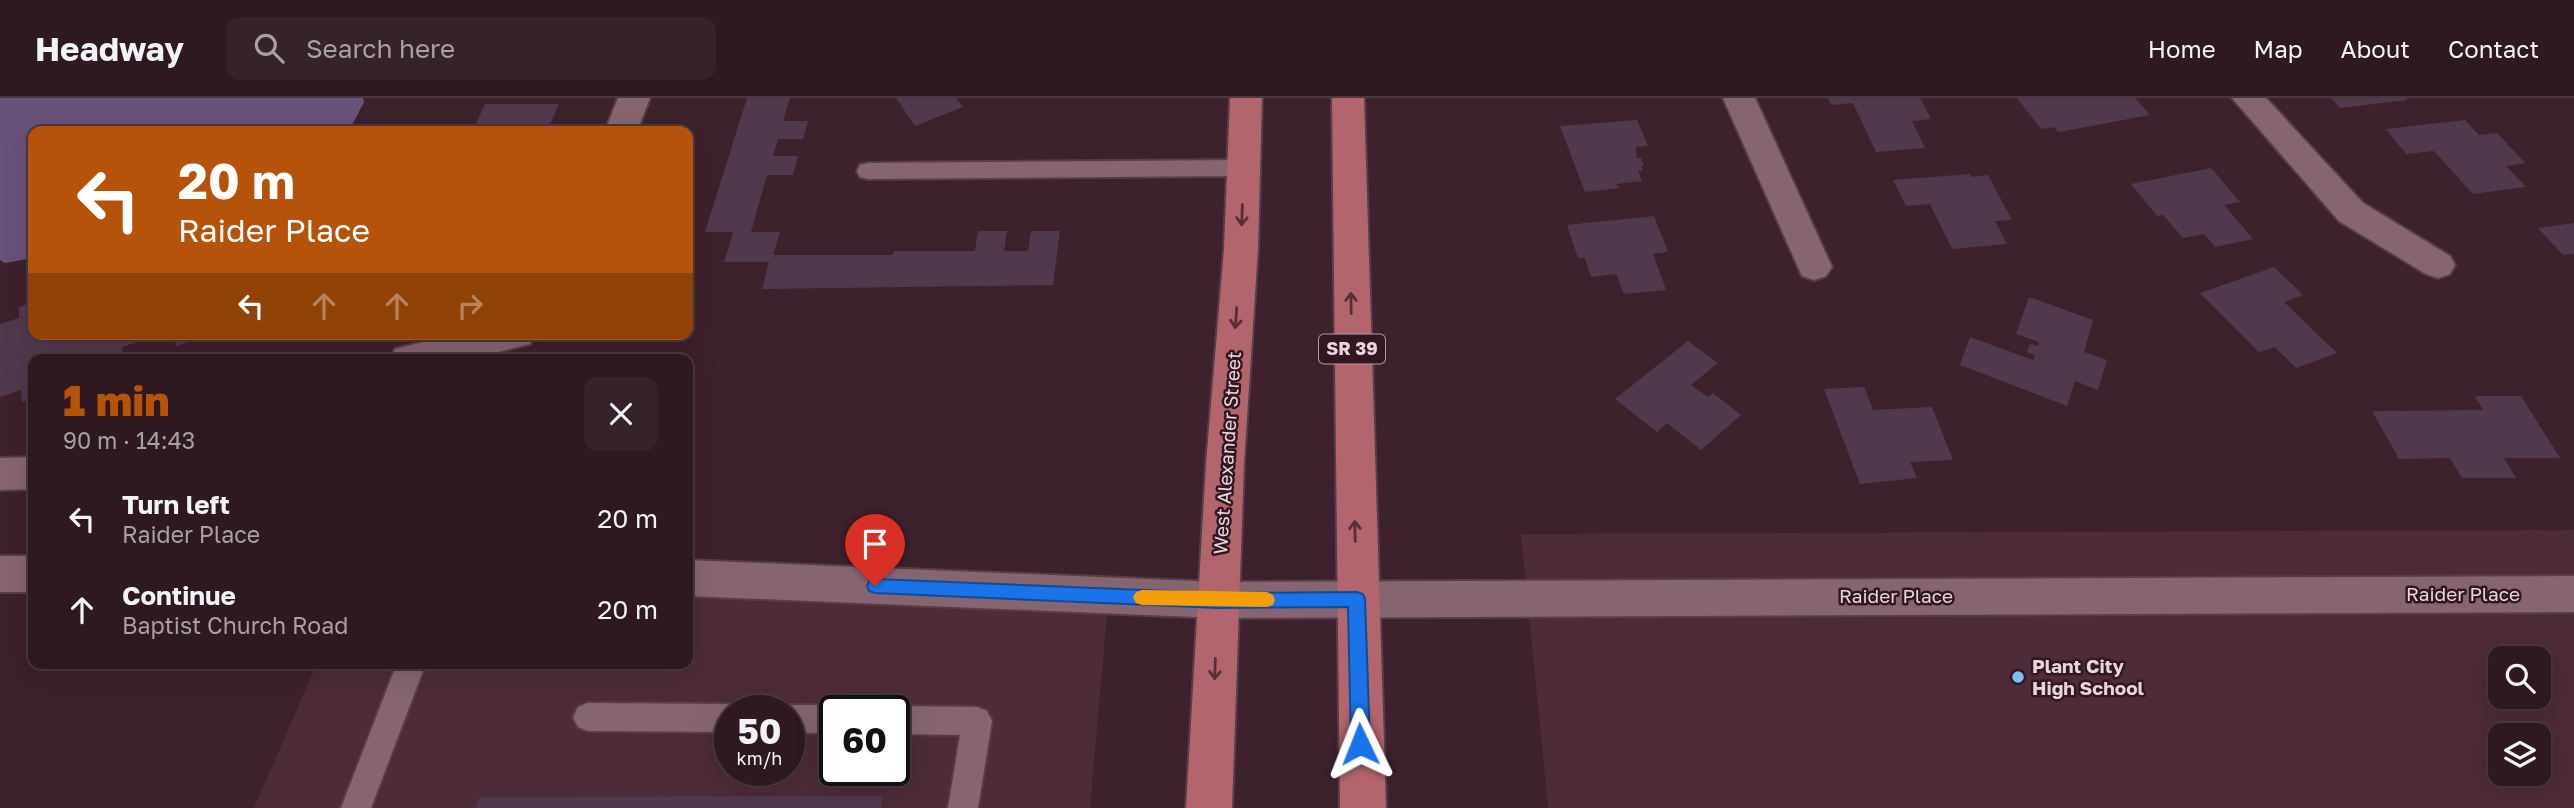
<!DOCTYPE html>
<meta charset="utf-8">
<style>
body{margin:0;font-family:"Golos Text",sans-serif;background:#36222a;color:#f1f3f6;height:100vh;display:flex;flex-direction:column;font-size:26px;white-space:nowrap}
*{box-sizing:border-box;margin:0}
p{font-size:23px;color:#a7a0a5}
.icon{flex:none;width:38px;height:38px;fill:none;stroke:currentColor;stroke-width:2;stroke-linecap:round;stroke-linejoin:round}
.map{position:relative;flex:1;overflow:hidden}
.panel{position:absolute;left:28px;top:256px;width:665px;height:315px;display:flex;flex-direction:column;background:#2e1921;border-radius:14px;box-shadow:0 7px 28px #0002,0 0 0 2px #49383f}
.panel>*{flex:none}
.guide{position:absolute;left:28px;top:28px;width:665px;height:214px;border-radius:14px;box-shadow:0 7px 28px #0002,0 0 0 2px #49383f;background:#b45309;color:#fff;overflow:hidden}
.fabs{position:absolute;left:2488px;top:548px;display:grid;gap:14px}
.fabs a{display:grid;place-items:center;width:63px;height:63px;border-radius:14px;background:#2e1921;box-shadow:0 7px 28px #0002,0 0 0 2px #49383f;font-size:35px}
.speed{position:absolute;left:714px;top:597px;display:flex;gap:14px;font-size:35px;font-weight:700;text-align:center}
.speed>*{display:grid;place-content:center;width:91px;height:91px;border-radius:50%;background:#2e1921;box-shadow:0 7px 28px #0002,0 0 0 2px #49383f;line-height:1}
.speed small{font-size:18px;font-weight:400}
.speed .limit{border:4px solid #111;border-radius:10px;background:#fff;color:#111}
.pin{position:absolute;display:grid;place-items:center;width:60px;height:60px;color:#fff;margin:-72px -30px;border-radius:50% 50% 50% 0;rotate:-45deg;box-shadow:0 0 7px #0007}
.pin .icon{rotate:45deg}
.me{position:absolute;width:77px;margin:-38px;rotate:358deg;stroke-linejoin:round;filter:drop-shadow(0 0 5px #0008)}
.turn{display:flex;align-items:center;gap:24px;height:147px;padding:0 35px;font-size:32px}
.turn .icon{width:91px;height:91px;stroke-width:2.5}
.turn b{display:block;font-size:49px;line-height:60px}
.lanes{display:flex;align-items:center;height:66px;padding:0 35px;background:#0003;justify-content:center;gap:35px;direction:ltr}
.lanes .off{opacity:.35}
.round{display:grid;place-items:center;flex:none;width:74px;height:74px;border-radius:14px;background:#36222a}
.overview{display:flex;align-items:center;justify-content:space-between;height:119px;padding:0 35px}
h1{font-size:42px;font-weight:800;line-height:52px;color:#b45309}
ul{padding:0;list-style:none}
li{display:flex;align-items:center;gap:21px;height:91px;padding:0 35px}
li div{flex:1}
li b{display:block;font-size:26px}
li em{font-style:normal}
header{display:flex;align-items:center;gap:42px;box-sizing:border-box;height:98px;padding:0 35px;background:#2e1921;border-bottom:2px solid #49383f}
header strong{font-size:33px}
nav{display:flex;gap:38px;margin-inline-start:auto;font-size:24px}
.search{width:490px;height:63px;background:#36222a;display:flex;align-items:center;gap:18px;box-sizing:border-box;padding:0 24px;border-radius:14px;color:#a7a0a5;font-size:26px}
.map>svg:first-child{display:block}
.built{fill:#4d2b38;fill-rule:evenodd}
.water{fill:#695279}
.building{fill:#51394d}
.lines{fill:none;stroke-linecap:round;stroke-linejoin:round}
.lane-casing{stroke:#563e48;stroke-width:4}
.street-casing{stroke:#563e48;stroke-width:4}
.primary-casing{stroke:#563e48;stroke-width:4}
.lane{fill:#866571;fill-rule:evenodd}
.street{fill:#866571;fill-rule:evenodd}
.primary{fill:#b2656d;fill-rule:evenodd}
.oneway{stroke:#582e38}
.route{fill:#1a73e8;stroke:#114b97;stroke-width:2}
.slow{fill:#f59e0b}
.poi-dot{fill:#77c0f7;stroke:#321722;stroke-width:2.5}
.labels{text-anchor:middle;stroke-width:5;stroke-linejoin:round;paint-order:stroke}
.shield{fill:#321722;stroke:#b29ca4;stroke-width:2}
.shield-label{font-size:18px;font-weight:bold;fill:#e9d5dc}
.street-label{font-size:19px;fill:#e9d5dc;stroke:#321722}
.poi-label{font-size:19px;font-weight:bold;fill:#e9d5dc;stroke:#321722;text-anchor:start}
</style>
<header>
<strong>Headway</strong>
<div class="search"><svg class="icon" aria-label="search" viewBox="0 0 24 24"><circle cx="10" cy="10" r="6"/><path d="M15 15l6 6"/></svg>Search here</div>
<nav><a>Home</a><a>Map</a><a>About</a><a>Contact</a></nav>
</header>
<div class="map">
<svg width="2574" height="710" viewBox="0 0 2574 710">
<rect width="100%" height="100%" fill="#3d212c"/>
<path class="built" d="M2574,432V710H1548L1521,436ZM2501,560H2539V598H2501ZM2501,637H2539V676H2501Z
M688,500L1108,506L1090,710H254L317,565H688ZM730,612H789V672H730ZM835,612H894V672H835Z"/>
<path class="water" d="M0,0H363L364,4L349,33H33V160L5,165L0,162Z"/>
<path class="building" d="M747,0H790L783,23H808L803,41H778L773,58H798L793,77H767L751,134H780L773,157H893L894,153H975L978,133H1007L1004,153H1028L1031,133H1060L1053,187L762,191L769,164H724L733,134H705Z
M896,0H956L963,9L915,28Z
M1828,0H1920L1931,21L1912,23L1925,50L1876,54L1853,5L1831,7Z
M2017,0H2135L2150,17L2059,34L2054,29L2041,31Z
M2331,0H2406L2407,2L2340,10Z
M485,6H559L547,33H473Z
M1637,22L1648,48L1636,49L1637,61L1641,60L1644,68H1641L1643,73H1638L1642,83L1616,86L1619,90L1585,94L1560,28Z
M2465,22L2479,37L2497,35L2525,65L2506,68L2526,89L2473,96L2434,53L2406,56L2386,31Z
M2211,70L2240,104L2224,107L2253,141L2215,149L2204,136L2183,140L2163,117L2157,118L2131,86Z
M1970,76L1971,79L1988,77L2012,122L1995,123L2007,146L1952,151L1930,106L1906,108L1893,82Z
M1654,118L1668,154L1653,156L1666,192L1624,196L1616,176L1591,179L1585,160H1578L1567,127Z
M2574,125V156L2563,157L2538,130Z
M2274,169L2303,197L2284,204L2337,255L2296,270L2275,249L2259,254L2200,195Z
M2029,199L2093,222L2084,254L2107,262L2098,292L2075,283L2067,308L1960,267L1970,239L2033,262L2035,257L2027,254L2030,246L2038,248L2039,244L2016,236Z
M33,204V236L158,237L122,249L123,261H33V300L22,304L21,292L0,299V226L19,220V209Z
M174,236H199L200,240L176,248Z
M1688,243L1718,265L1691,287L1708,299L1713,295L1741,317L1701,352L1667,325L1657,334L1615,301Z
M1864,289L1873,312L1932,309L1953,362L1910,364L1917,380L1860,386L1824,291Z
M2475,298H2521L2560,360H2504L2516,380H2462L2450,360L2399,361L2372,313L2483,312Z
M883,698L881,710H476L480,699Z"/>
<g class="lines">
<g class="lane-casing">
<path id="lane" d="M1243,62L1251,64L1254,70L1251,76L1243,78L868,81L860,79L857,73L860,67L868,65Z
M397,565H426L371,710H341Z
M588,605L730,606L741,612H730V634L588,633L578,629L573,619L578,609Z
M789,607H835L846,612H835V635H789V612H778Z
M894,608L977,609L987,613L992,623L978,710H948L960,637L894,636V612H883Z"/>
</g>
<g class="street-casing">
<path id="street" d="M618,0H650L637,33H605Z
M1723,0H1755L1832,169L1826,178L1814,182L1802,178Z
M2232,0H2266L2363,105L2450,158L2455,167L2450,176L2438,180L2426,176L2339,123Z
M454,236H535L530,246L471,261H390L395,251Z
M33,359V391L0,392V360Z
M0,458H33V494H0Z
M688,462L1218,484L2574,478V514L1218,520L688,498Z"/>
</g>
<g class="primary-casing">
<path id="primary" d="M1230,0H1262L1258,151L1244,366L1232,710H1186L1206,366L1224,151Z
M1332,0H1364L1386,710H1340Z"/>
</g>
<use href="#lane" class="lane"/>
<use href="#street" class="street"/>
<use href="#primary" class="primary"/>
</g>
<defs><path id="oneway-shaft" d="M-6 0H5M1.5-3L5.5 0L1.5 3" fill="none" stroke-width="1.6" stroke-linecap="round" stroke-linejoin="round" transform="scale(1.75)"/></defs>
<g class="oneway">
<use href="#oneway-shaft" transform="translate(1242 117) rotate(92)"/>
<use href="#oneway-shaft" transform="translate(1351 205) rotate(-91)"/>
<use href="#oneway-shaft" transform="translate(1236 220) rotate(94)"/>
<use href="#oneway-shaft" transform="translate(1355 433) rotate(-91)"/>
<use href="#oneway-shaft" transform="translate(1215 571) rotate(92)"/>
</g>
<path class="route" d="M875,481L1218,495L1357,494L1363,496L1365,501L1370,646L1367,652L1360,654L1354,652L1351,646L1348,509L1218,510L875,495L869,493L867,488L869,483Z"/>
<path class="slow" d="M1142,492L1267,494L1273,497L1275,502L1273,507L1267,509L1142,507L1136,505L1133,499L1136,494Z"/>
<circle class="poi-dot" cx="2018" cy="579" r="7"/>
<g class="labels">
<rect class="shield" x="1319" y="236.5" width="66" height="29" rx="5"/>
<g class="shield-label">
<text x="1352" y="257">SR 39</text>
</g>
<g class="street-label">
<text transform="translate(1227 355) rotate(-86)" y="7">West Alexander Street</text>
<text x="2463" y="503">Raider Place</text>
<text x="1896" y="505">Raider Place</text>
</g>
<g class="poi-label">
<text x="2032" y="575">Plant City<tspan x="2032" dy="22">High School</tspan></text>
</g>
</g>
</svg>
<div class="fabs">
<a><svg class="icon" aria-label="search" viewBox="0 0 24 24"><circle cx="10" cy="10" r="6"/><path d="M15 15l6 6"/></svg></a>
<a><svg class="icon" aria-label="layers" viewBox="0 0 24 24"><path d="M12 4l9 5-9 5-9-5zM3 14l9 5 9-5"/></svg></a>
</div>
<div class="speed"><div>50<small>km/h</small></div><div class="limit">60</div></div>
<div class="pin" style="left:875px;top:488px;background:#d93025"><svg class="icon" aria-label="arrive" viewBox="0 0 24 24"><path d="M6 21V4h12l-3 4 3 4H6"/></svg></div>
<svg class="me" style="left:1360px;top:646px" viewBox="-20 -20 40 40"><path d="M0-17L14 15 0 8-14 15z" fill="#1a73e8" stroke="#fff" stroke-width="4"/></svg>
<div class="guide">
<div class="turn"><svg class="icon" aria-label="left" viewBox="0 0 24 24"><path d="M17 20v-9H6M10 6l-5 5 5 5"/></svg><div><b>20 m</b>Raider Place</div></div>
<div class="lanes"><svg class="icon" aria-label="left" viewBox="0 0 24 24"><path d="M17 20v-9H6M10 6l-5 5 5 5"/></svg><svg class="icon off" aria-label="ahead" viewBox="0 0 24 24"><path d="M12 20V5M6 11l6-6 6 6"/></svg><svg class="icon off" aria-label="ahead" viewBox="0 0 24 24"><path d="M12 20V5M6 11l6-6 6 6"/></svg><svg class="icon off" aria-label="right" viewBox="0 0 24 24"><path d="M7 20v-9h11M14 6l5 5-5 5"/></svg></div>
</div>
<section class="panel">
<div class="overview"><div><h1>1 min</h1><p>90 m · 14:43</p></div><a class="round"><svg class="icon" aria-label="close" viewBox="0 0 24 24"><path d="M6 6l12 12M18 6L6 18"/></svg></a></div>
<ul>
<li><svg class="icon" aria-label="left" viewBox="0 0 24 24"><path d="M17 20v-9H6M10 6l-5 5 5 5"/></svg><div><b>Turn left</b><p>Raider Place</p></div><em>20 m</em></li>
<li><svg class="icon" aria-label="ahead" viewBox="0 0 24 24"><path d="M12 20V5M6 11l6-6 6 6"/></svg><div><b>Continue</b><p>Baptist Church Road</p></div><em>20 m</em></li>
</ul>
</section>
</div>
